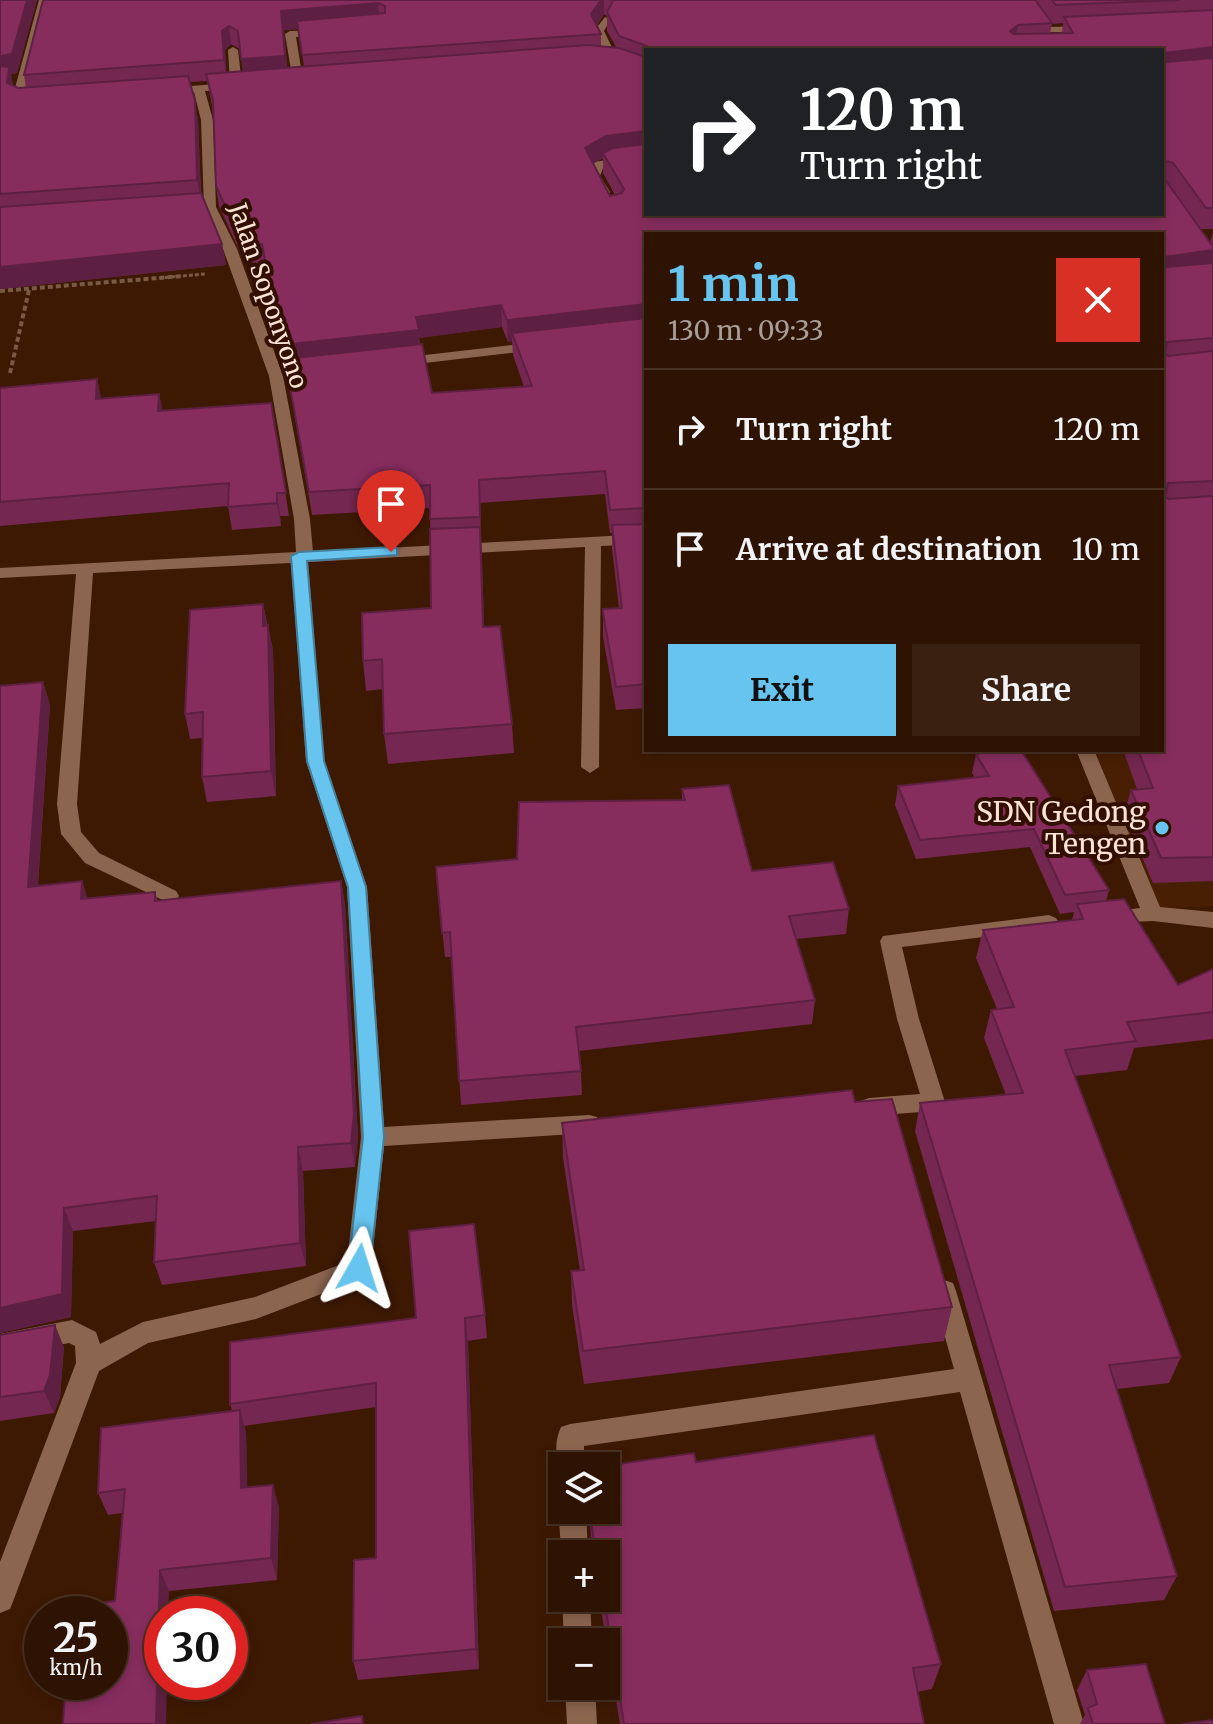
<!DOCTYPE html>
<meta charset="utf-8">
<style>
body{margin:0;font-family:Merriweather,serif;background:#3a2011;color:#f1f3f6;height:100vh;display:flex;flex-direction:column;font-size:30px;white-space:nowrap}
*{box-sizing:border-box;margin:0}
p{font-size:26px;color:#a79e99}
.icon{flex:none;width:44px;height:44px;fill:none;stroke:currentColor;stroke-width:2;stroke-linecap:round;stroke-linejoin:round}
.map{position:relative;flex:1;overflow:hidden}
.details{position:absolute;left:644px;top:232px;width:520px;height:520px;display:flex;flex-direction:column;background:#2e1302;border-radius:0px;box-shadow:0 4px 12px #0003,0 0 0 2px #493224}
.details>*{flex:none}
.hud{position:absolute;left:644px;top:48px;width:520px;height:168px;border-radius:0px;box-shadow:0 4px 12px #0003,0 0 0 2px #493224;background:#202124;color:#fff;overflow:hidden}
.controls{position:absolute;left:548px;top:1452px;display:grid;gap:16px}
.controls a{display:grid;place-items:center;width:72px;height:72px;border-radius:0px;background:#2e1302;box-shadow:0 4px 12px #0003,0 0 0 2px #493224;font-size:40px}
.speed{position:absolute;left:24px;top:1596px;display:flex;gap:16px;font-size:40px;font-weight:700;text-align:center}
.speed>*{display:grid;place-content:center;width:104px;height:104px;border-radius:50%;background:#2e1302;box-shadow:0 4px 12px #0003,0 0 0 2px #493224;line-height:1}
.speed small{font-size:20px;font-weight:400}
.speed .limit{border:12px solid #d22;background:#fff;color:#111}
.pin{position:absolute;display:grid;place-items:center;width:68px;height:68px;color:#fff;margin:-82px -34px;border-radius:50% 50% 50% 0;rotate:-45deg;box-shadow:0 0 8px #0007}
.pin .icon{rotate:45deg}
.me{position:absolute;width:88px;margin:-44px;rotate:6deg;stroke-linejoin:round;filter:drop-shadow(0 0 6px #0008)}
.turn{display:flex;align-items:center;gap:28px;height:168px;padding:0 24px;font-size:36px}
.turn .icon{width:104px;height:104px;stroke-width:2.5}
.turn b{display:block;font-size:56px;line-height:68px}
.round{display:grid;place-items:center;flex:none;width:84px;height:84px;border-radius:0px;background:#3a2011}
.headline{display:flex;align-items:center;justify-content:space-between;height:136px;padding:0 24px}
h1{font-size:48px;font-weight:700;line-height:60px;color:#67c4ef}
.cta{display:flex;gap:16px;margin-top:auto;padding:16px 24px}
.cta a{flex:1;height:92px;border-radius:0px;background:#67c4ef;color:#111;font-size:32px;font-weight:700;line-height:92px;text-align:center}
.cta a+a{background:#3a2011;color:#f1f3f6}
ul{padding:0;list-style:none}
li{display:flex;align-items:center;gap:24px;height:120px;padding:0 24px;border-top:2px solid #493224}
li div{flex:1}
li b{display:block;font-size:30px}
li em{font-style:normal}
.map>svg:first-child{display:block}
.built{fill:#491f03}
.lines{fill:none;stroke-linecap:round;stroke-linejoin:round}
.path-far1{stroke:#7a5945;stroke-width:3;stroke-dasharray:4 2;stroke-linecap:butt}
.path{stroke:#7a5945;stroke-width:4;stroke-dasharray:5 3;stroke-linecap:butt}
.minor{fill:#8c654f;fill-rule:evenodd}
.wall{fill:#742751;fill-rule:evenodd}
.shaded-wall{fill:#5e2042}
.building{fill:#872d5e;stroke:#5e2042;stroke-width:2}
.route{fill:#67c4ef;stroke:#437f9b;stroke-width:2}
.poi-dot{fill:#67c4ef;stroke:#330f00;stroke-width:3}
.labels{text-anchor:middle;stroke-width:8;stroke-linejoin:round;paint-order:stroke}
.far-street-label{font-size:24px;fill:#fde4d6;stroke:#330f00}
.poi-label{font-size:28px;fill:#fde4d6;stroke:#330f00;text-anchor:end}
</style>
<div class="map">
<svg width="1213" height="1724" viewBox="0 0 1213 1724">
<rect width="100%" height="100%" fill="#3e1902"/>
<path class="built" d="M1213,737V906L1141,909L1082,750H1162Z"/>
<g class="lines">
<path class="path-far1" d="M159,278L205,274"/>
<path class="path" d="M0,291L183,276
M10,373L29,290"/>
<path class="minor" d="M39,0H49L24,97L35,102L29,105L12,99Z
M605,17L610,20L604,31L618,60L613,63L608,60L594,31Z
M1048,27L1089,26L1094,29L1089,32H1044V28Z
M327,30V34L323,35L296,37L303,80L293,82L285,34L290,31Z
M233,47L238,50L242,85L233,89L205,91L213,120L216,207L237,249L283,376L310,519L313,552L646,534V544L601,546L599,767L590,773L581,767L585,547L308,562L324,761L367,887L384,1127L589,1115L597,1117L600,1124L597,1131L589,1133L384,1146L371,1268L368,1276L256,1319L148,1343L99,1371L14,1599L10,1609L0,1613V1562L76,1363L75,1346L69,1343L0,1356V1334L72,1320L96,1332L100,1344L143,1322L255,1297L347,1262L361,1137L347,887L306,761L291,563L93,573L77,804L81,832L99,853L176,891L179,896L176,901L169,903L85,863L61,834L57,804L76,574L0,578V568L296,552L294,519L269,376L223,249L204,207L201,120L194,92L165,94L159,91L165,88L230,83L228,50Z
M646,154V162L603,168L600,176L610,192L608,195H600L588,176L594,162Z
M538,342L545,346L543,349L399,366L392,362L399,358Z
M1076,750H1094L1160,907L1213,912V928L1153,921L1101,923L1098,918L1101,913L1140,908Z
M1049,915L1056,918L1059,923L1056,928L902,947L919,1019L945,1102L942,1108L934,1111L869,1116L861,1113L858,1107L861,1101L869,1098L920,1094L897,1019L880,941L883,936Z
M944,1280L953,1283L956,1291L1084,1724H1054L960,1392L584,1446V1466H562V1475C555,1462 554,1441 561,1427L570,1424L954,1369L932,1291L935,1283Z
M562,1501V1510H586L588,1554H562V1559L558,1510Z
M562,1598H590L592,1642H564Z
M565,1686H595L597,1724H567Z"/>
</g>
<path class="wall" d="M0,0H37L17,73L11,74L13,86L18,88H26L24,75L43,0H1035L1052,23L1050,34L1062,33L1063,23L1053,24L1036,0H1213V229H1201L1210,243L1213,232V881L1153,883L1124,814L1131,790L1137,789L1123,750H1162V234H646V708L616,710L603,637V609L619,608L612,549V533H610L605,494L480,503L484,627L512,724L514,753L388,764L384,734L383,689L366,691L363,661L431,608L430,508L312,515L286,367L265,265L245,263L219,206L216,186L213,110L207,81L190,82L198,120L201,193L222,244L226,265L0,289ZM604,14L607,16V31L616,47L601,46V34L597,25ZM298,29L304,67L287,68L284,30ZM231,44L240,49L243,71L226,73L225,50ZM646,50H1162V214H646ZM603,158V173L615,195L610,196L593,164ZM502,327L508,342L512,341L513,355L524,387L432,393L419,338Z
M97,379L101,399L159,394L162,410L271,403L289,516H280L281,526L232,530L228,506L0,526V388Z
M263,604L273,650L276,796L207,802L202,777V738L190,739L185,714Z
M43,682L50,705L38,886L82,881L87,898L155,892L158,901L341,881L345,905L358,1137L355,1167L303,1171L306,1266L162,1285L154,1262L156,1221L73,1231L71,1317L0,1333V686Z
M976,754L1109,890L1106,901L1178,985L1213,969V1039L1134,1048L1127,1070L1075,1076L1181,1357L1169,1383L1117,1389L1177,1576L1164,1600L1054,1611L915,1131L920,1103L1006,1095L984,1038L991,1010L997,1009L976,958L983,930L1072,920L1074,912L1060,914L1030,847L916,859L895,805L898,786L975,778L972,773Z
M682,789L752,871L849,909L846,934L796,939L815,1000L812,1024L579,1051L581,1071L582,1095L461,1105L451,957H445L436,867L517,859L682,800Z
M855,1102L952,1307L944,1341L584,1384L572,1305L571,1271L580,1270L563,1158L562,1123Z
M485,1315L487,1338L468,1341L479,1669L358,1680L353,1661L376,1558V1407L244,1426L246,1432L247,1488L279,1507L277,1580L169,1591L115,1601L122,1513L108,1515L98,1493L232,1411L230,1404V1342Z
M0,1335L64,1347L60,1397L54,1413L0,1421Z
M696,1462L941,1664L932,1689L917,1692L924,1724H620L599,1598H606V1554H592L589,1510H606Z
M1087,1670L1165,1724H1080L1085,1715L1077,1690Z"/>
<path class="shaded-wall" d="M27,0H37L17,73L11,74L13,86L7,83L0,76V56Z
M601,0H604V14L591,32V14Z
M378,3L380,22L284,30L288,75L244,79L241,59L281,11Z
M1018,25L1015,44L1010,31Z
M229,26L231,44L225,50L227,79L224,60L222,31Z
M1213,47V66L1162,72L1163,53Z
M195,101L198,120L201,201L197,180Z
M646,131V151L603,153V158L585,168V148L606,136Z
M222,244L226,265L0,289V267Z
M1213,250V271L1162,278L1164,257Z
M646,304V326L512,333V341L508,342L507,320Z
M501,305L502,327L419,338L421,352L285,368L282,345L416,317Z
M97,379L102,402L96,399Z
M159,394L164,417L158,411Z
M277,493L280,516L281,526L277,503Z
M480,527L482,556L485,657L483,627Z
M263,604L268,629L263,626Z
M268,625L273,650L276,796L271,771Z
M43,682L50,705L36,911L28,887Z
M82,881L90,905L81,899Z
M341,881L345,905L358,1137L355,1167L351,1143Z
M298,1147L303,1171L306,1266L300,1243Z
M64,1208L73,1231L71,1317L0,1333V1308Z
M465,1318L468,1341L479,1669L476,1649Z
M55,1325L64,1347L60,1397L54,1413L44,1391Z
M240,1410L246,1432L248,1510L241,1488Z
M273,1485L279,1507L277,1580L271,1558Z
M160,1570L169,1591L168,1614H162V1682H167L166,1724H156Z"/>
<path class="building" d="M0,0H27L12,54L0,56Z
M43,0H601L591,14L601,34L302,55L297,21L385,13V6L378,3L281,11L285,56L241,59L238,31L229,26L222,31L224,60L24,75Z
M612,0H1035L1052,23L1018,25L1010,31L1013,34L1073,33L1064,17L1213,10V47L1163,53L1166,62L1213,58V208H1206L1173,163L1165,161L1164,178L1211,244L1213,245V250L1164,257L1167,267L1213,263V338L1167,342L1164,353L1168,356L1213,351V481L1168,483L1165,496L1168,499L1213,496V857L1161,858L1131,790L1153,788L1138,750H1162V234H646V304L507,320L501,305L416,317L419,330L282,345L262,244L242,242L216,186L213,100L206,74L588,45L619,48L646,57V131L606,136L585,148L610,196L622,193L624,189L603,153L613,148L646,144V214H1039L1057,215V214H1162V50H648L647,46L619,36L607,12L613,1Z
M1052,0H1180L1056,5Z
M0,66L9,67L7,83L18,88L188,76L195,101L197,180L0,194Z
M201,193L222,244L0,267V207Z
M646,318V508L610,510L605,471L479,480L480,517L430,519V485L309,492L285,359L422,344L432,393L532,386L512,333Z
M97,379L96,399L159,394L158,411L271,403L286,493H277V503L228,507L229,483L0,502V388Z
M646,524V684L616,687L603,613V609L622,608L612,525Z
M480,527L483,627L500,626L512,724L384,734L382,659L363,661L362,613L431,608L430,529Z
M263,604V626L268,625L271,771L202,777L203,712L185,714L190,610Z
M43,682L28,887L82,881L81,899L155,892V901L341,881L354,1113L351,1143L298,1147L300,1243L154,1262L157,1196L64,1208L62,1294L0,1308V686Z
M1004,750H1021L1109,890L1065,895L1034,829L920,840L898,786L989,776L976,754Z
M729,785L752,871L833,862L849,909L789,916L815,1000L576,1027L581,1071L459,1081L450,932L442,933L436,867L517,859L519,802L685,800L682,789Z
M1124,899L1178,985L1213,969V1012L1127,1022L1136,1041L1065,1050L1181,1357L1109,1365L1177,1576L1065,1587L920,1103L1023,1093L991,1010L1014,1007L983,930L1083,919L1077,904Z
M852,1090L855,1102L892,1099L952,1307L583,1351L571,1271L584,1270L562,1123Z
M474,1224L485,1315L465,1318L476,1649L353,1661L354,1560L376,1558V1383L230,1404V1342L416,1318L409,1231Z
M55,1325L50,1375L44,1391L0,1397V1335Z
M240,1410L241,1488L273,1485L271,1558L160,1570L156,1724H63L66,1682H110V1614H70L71,1607L115,1601L125,1489L98,1493L101,1428Z
M874,1435L941,1664L913,1668L924,1724H624L604,1598H606V1554H596L590,1515V1510H606L605,1466L694,1453L696,1462Z
M1146,1664L1165,1724H1093L1088,1708L1097,1704L1087,1670Z
M362,1716L363,1724H311Z
M1213,1720V1724H1182Z"/>
<path class="route" d="M391,547L397,548V555L307,561L324,761L366,887L384,1137L370,1268L367,1275L359,1278L351,1275L348,1268L363,1137L348,887L307,761L291,556L299,552Z"/>
<circle class="poi-dot" cx="1162" cy="828" r="8"/>
<g class="labels">
<g class="far-street-label">
<text transform="translate(268 296) rotate(71)" y="8">Jalan Soponyono</text>
</g>
<g class="poi-label">
<text x="1146" y="822">SDN Gedong<tspan x="1146" dy="32">Tengen</tspan></text>
</g>
</g>
</svg>
<div class="controls">
<a><svg class="icon" aria-label="layers" viewBox="0 0 24 24"><path d="M12 4l9 5-9 5-9-5zM3 14l9 5 9-5"/></svg></a>
<a>+</a>
<a>−</a>
</div>
<div class="speed"><div>25<small>km/h</small></div><div class="limit">30</div></div>
<div class="pin" style="left:391px;top:552px;background:#d93025"><svg class="icon" aria-label="arrive" viewBox="0 0 24 24"><path d="M6 21V4h12l-3 4 3 4H6"/></svg></div>
<svg class="me" style="left:359px;top:1268px" viewBox="-20 -20 40 40"><path d="M0-17L14 15 0 8-14 15z" fill="#67c4ef" stroke="#fff" stroke-width="4"/></svg>
<div class="hud">
<div class="turn"><svg class="icon" aria-label="right" viewBox="0 0 24 24"><path d="M7 20v-9h11M14 6l5 5-5 5"/></svg><div><b>120 m</b>Turn right</div></div>
</div>
<section class="details">
<div class="headline"><div><h1>1 min</h1><p>130 m · 09:33</p></div><a class="round" style="background:#d93025;color:#fff"><svg class="icon" aria-label="close" viewBox="0 0 24 24"><path d="M6 6l12 12M18 6L6 18"/></svg></a></div>
<ul>
<li><svg class="icon" aria-label="right" viewBox="0 0 24 24"><path d="M7 20v-9h11M14 6l5 5-5 5"/></svg><div><b>Turn right</b></div><em>120 m</em></li>
<li><svg class="icon" aria-label="arrive" viewBox="0 0 24 24"><path d="M6 21V4h12l-3 4 3 4H6"/></svg><div><b>Arrive at destination</b></div><em>10 m</em></li>
</ul>
<div class="cta"><a>Exit</a><a>Share</a></div>
</section>
</div>
